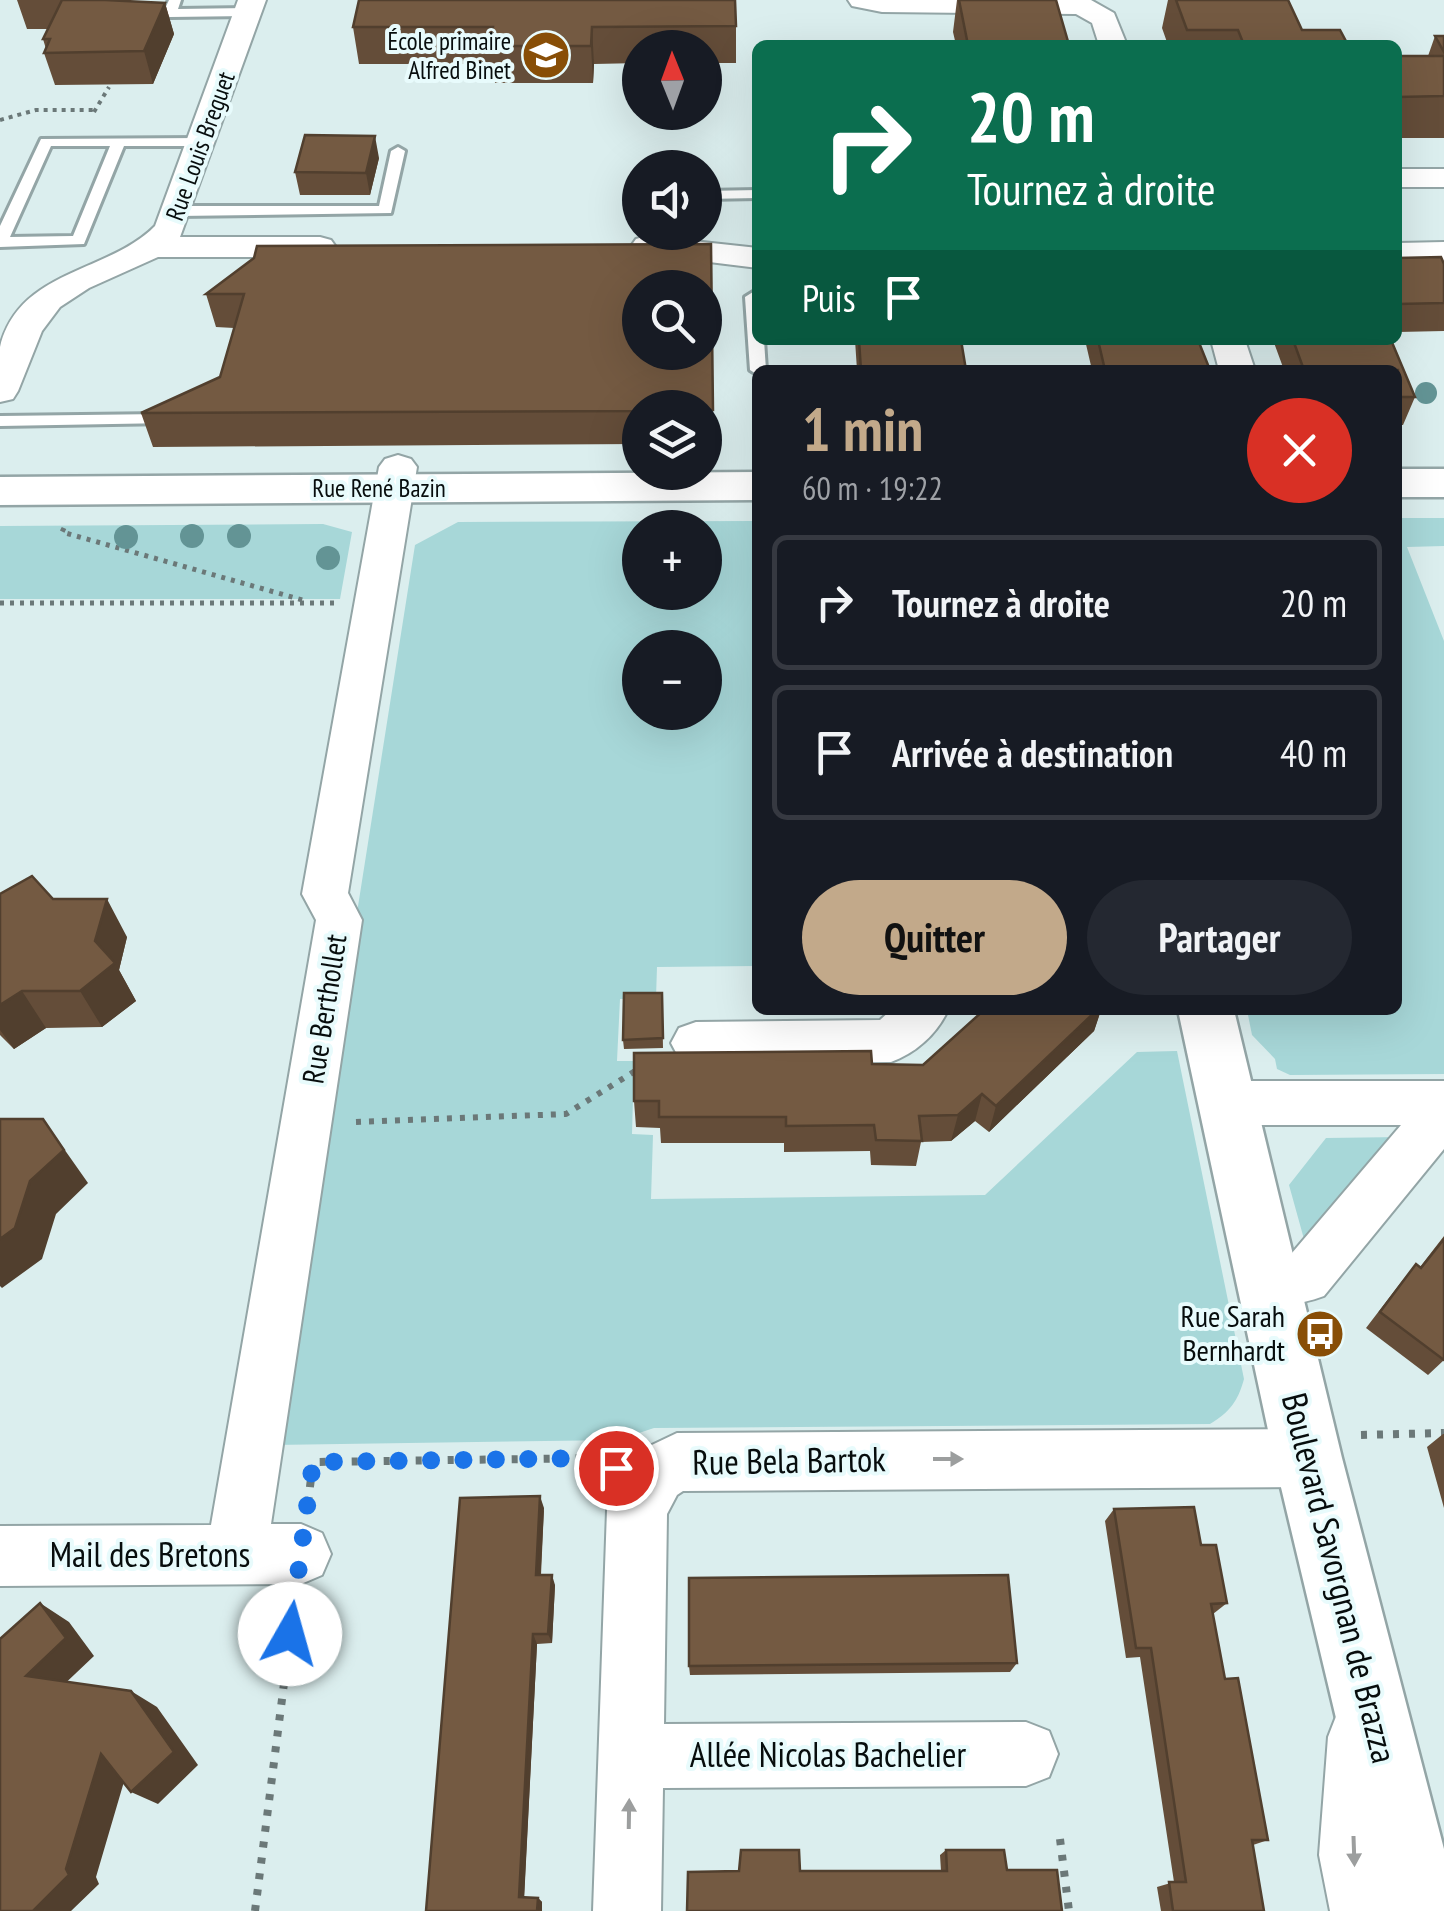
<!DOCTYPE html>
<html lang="fr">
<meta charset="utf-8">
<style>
body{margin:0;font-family:"PT Sans Narrow",sans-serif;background:#242831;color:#f1f3f6;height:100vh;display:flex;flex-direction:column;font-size:38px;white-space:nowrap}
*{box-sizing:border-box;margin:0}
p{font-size:32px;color:#9ea1a6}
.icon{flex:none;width:55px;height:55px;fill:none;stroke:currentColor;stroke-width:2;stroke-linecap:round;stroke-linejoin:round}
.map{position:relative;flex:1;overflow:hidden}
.sheet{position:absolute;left:752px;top:365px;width:650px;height:650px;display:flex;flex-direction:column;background:#171b24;border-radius:15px;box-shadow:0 10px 40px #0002}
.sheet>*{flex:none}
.banner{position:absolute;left:752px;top:40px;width:650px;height:305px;border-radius:15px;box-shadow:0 10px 40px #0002;background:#0b6e4f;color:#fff;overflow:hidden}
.needle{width:65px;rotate:359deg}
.fabs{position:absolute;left:622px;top:30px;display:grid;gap:20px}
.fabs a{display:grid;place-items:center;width:100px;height:100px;border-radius:50%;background:#171b24;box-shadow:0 10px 40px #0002;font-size:50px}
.pin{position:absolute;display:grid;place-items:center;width:85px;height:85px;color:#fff;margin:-42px;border:5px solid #fff;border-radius:50%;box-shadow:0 2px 10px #0007}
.me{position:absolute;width:110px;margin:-55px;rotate:7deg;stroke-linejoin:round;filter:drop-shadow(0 0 8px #0008)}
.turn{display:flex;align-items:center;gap:35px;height:210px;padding:0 50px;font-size:45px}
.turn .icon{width:130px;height:130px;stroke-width:2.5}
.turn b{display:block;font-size:70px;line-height:85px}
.then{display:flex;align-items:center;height:95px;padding:0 50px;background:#0003;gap:20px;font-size:38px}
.round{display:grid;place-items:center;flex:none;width:105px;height:105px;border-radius:52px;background:#242831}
.headline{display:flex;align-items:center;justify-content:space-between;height:170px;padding:0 50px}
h1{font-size:60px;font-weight:800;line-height:75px;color:#c2a98a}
.action{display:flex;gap:20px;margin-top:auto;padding:20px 50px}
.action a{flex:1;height:115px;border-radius:60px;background:#c2a98a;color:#111;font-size:40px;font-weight:800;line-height:115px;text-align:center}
.action a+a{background:#242831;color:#f1f3f6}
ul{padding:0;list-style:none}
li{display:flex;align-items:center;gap:30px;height:135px;margin:0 20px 15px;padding:0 30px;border:5px solid #363941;border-radius:15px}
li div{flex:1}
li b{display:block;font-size:38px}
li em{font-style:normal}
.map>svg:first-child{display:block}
.green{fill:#a7d7d8;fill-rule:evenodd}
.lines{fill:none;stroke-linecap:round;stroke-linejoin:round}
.lane-casing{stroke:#93a5a6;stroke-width:6}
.street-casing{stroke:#93a5a6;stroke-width:4}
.secondary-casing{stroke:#93a5a6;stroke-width:5}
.path-far3{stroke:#6b7878;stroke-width:4;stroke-dasharray:4 5;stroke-linecap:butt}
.path-far2{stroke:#6b7878;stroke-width:5;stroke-dasharray:4 6;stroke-linecap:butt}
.path-far1{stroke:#6b7878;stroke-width:6;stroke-dasharray:5 8;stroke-linecap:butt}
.path{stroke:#6b7878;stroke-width:8;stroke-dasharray:6 10;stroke-linecap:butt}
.lane{fill:#fff;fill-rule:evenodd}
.street{fill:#fff;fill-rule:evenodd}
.secondary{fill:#fff;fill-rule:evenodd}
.tree{fill:#639495}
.wall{fill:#644d39}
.shaded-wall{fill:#513f2e}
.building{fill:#745a42;stroke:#513f2e;stroke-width:2.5;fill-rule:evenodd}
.oneway{fill:#9c9e9e}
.route{stroke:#1a73e8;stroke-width:18;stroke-dasharray:0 32.4}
.labels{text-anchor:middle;stroke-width:8;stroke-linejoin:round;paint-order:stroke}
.far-poi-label{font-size:25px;fill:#070d0d;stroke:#e8fbfc;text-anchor:end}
.far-street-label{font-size:25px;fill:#070d0d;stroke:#e8fbfc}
.street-label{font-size:30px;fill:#070d0d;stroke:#e8fbfc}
.poi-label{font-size:30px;fill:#070d0d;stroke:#e8fbfc;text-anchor:end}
.near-street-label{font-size:35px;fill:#070d0d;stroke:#e8fbfc}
</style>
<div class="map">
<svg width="1444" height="1911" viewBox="0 0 1444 1911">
<rect width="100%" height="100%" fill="#dbeeee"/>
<path class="green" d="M1398,518H1444V546L1407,547L1444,641V1074L1290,1075L1277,1069L1275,1059L1252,1035L1247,1010H1398Z
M757,521V966L657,967L656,998L620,999L617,1061H634L632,1134L653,1135L651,1199L985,1195L1137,1052L1177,1051L1244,1379C1238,1401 1230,1412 1210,1424L654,1428L618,1440L273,1445L415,545L458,522ZM640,528H705V592H640ZM640,648H705V712H640Z
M323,524L352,532L340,599H0V526Z
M1402,1137L1307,1250L1289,1185L1326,1138Z"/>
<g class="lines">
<g class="lane-casing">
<path id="lane" d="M169,0H181L178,9L248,8L255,12L248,16L170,17L163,13Z
M41,139L202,138L209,142L202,146H124L84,244L0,247V226ZM51,146H110L73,236L10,237Z
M398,147L405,151L391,213L178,216L170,211L178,206H379L391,151Z
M758,190V198L705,199V191Z
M753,292L758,293V340H764L766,370H758V375L750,370L745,297Z
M163,414L169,415V423L0,426V416Z"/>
</g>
<g class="street-casing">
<path id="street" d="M238,0H266L180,237H320L331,240L336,247L331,254L320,257H158L89,288L60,307L42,331L18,391L13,399L0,402C0,385 0,363 0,347C19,269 109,273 155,226Z
M848,0H1091L1114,13L1127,45H1099L1092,23L1076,14L882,12L852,6Z
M1398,169H1444V187H1398Z
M647,236L758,248V268L636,253L631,246L636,239Z
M1444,242V262L1398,263V243Z
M1211,340H1245L1255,370H1219Z
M398,455L411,459L417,467L348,893L362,920L271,1524H301L322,1533L331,1554L322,1575L301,1584L0,1586V1526L211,1525L316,920L302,894L379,467L385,459Z
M891,1010H948C937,1034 916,1053 891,1062L696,1064L679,1058L671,1043L679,1028L696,1022L880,1020Z
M1227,1081H1444V1149L1324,1296C1298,1306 1274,1307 1248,1297L1240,1279L1248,1261L1267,1254L1292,1253L1401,1125H1227L1209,1119L1202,1103L1209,1087Z
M1308,1429L1329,1437L1337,1458L1329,1479L1308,1487L683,1491L677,1495L667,1514L664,1724L1026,1722L1049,1731L1058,1754L1049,1777L1026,1786L663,1788L661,1911H593L607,1510L635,1453L677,1433Z
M1360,1705L1383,1714L1392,1737L1385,1855L1398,1911H1330L1319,1855L1328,1737L1337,1714Z"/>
</g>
<g class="secondary-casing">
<path id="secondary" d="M1398,469H1444V497H1398Z
M758,472V500L0,505V477Z
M1178,1010H1234L1342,1458L1444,1849V1911H1382L1274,1458Z"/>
</g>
<path class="path-far3" d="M94,112L109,87
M0,120L36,110H95"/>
<path class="path-far2" d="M64,528L62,532L306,601
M0,603H334"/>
<path class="path-far1" d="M356,1122L566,1114L640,1068"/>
<path class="path" d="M1361,1435L1444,1433
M308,1503L313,1462L600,1458L608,1463
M1060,1839L1069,1911
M255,1911L294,1605"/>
<use href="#lane" class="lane"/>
<use href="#street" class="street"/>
<use href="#secondary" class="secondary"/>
</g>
<g class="tree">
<circle cx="1426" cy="393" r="11"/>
<circle cx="192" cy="536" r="12"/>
<circle cx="239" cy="536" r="12"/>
<circle cx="126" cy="537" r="12"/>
<circle cx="328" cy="558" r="12"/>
</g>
<path class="wall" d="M17,0H124L125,1L165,3L174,34L153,84L55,85L44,53L46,49L43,39L48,29H27Z
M957,0H1056L1069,45H956L953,32Z
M1168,0H1288L1302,30L1348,45H1168L1162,28Z
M736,26V63H705V48H640V63L594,64L593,83H495L493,64H359L353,27Z
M1435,36H1444V138H1398V56H1428Z
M379,158L370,195H300L295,172Z
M711,244L713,444H705V408H640V444L153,447L141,413L220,377L234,328L216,327L206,294Z
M1398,258L1444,264V331L1398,332Z
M855,340H961L966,370H857Z
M1085,340H1198L1210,370H1092Z
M1273,340H1391L1415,397L1403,425H1398V370H1284Z
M0,894L53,899L127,937L119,970L136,1001L102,1027L46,1028L14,1049L0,1035Z
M662,993L663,1048L624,1049L623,1040Z
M984,1010H1101L1094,1031L989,1132L975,1121L951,1141L921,1142L916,1166L871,1165L870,1151L784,1152V1143H661L660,1128L636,1127L634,1101L872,1064L923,1065Z
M1444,1236V1360L1428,1375L1366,1328L1402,1281L1416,1264L1420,1267Z
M1443,1434H1444V1508L1427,1447Z
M544,1508L541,1575L555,1585L552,1643L537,1644L524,1897L538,1898L542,1902L426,1911Z
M1114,1509L1201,1545L1227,1603L1213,1614L1225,1679L1268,1840L1253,1845L1264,1911H1161L1157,1887L1174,1882L1140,1657L1126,1658L1105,1521Z
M1017,1663L1010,1672L690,1675L689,1666Z
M946,1850L1007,1870H1057L941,1871L940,1855Z"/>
<path class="shaded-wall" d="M165,3L174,34L153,84L144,51Z
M592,27L594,64L593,83L591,46Z
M375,136L379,158L370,195L366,173Z
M107,899L127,937L119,970L136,1001L102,1027L80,991Z
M22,991L46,1028L14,1049L0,1030V1005Z
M1097,1010H1101L1094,1031L989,1132L996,1106Z
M982,1094L975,1121L951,1141L958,1115Z
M43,1119L88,1183L56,1214L42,1259L2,1288L0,1286V1239Z
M540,1496L544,1508L540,1585L536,1575Z
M552,1575L555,1585L552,1643L548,1634Z
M40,1603L69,1622L94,1656L56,1692L26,1676Z
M533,1634L537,1644L524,1901L519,1897Z
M131,1691L157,1707L198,1765L158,1804L131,1792Z
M101,1754L128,1768L96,1877L99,1884L71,1911H33L66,1869Z
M538,1898L542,1902V1911H537Z"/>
<path class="building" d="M62,0H105L165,3L144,51L44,53L50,39H43Z
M359,0H735L736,26L592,27L591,46H491L493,27H353Z
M959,0H1056L1069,45H968Z
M1176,0H1288L1302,30H1340L1348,45H1244L1238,30H1187Z
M1435,36H1444V52Z
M1398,56H1444V96L1398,97Z
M305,135L375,136L366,173L295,172Z
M711,244L713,410H705V408H640V411L141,413L220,377L244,294H206L254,258L257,246ZM640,288H705V352H640Z
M1441,257L1444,264V303L1398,304V258Z
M859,340H961L966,370H861Z
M1098,340H1198L1210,370H1105Z
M1293,340H1391L1415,397H1398V370H1304Z
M32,876L53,899H107L95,941L115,963L80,991H22L0,1005V894Z
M624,993H662L663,1038L623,1040Z
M984,1010H1097L996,1106L982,1094L958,1115L919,1116L922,1141L876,1140L874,1125L786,1126V1117H659V1101H634V1053L871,1051L872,1064L923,1065Z
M0,1119H43L64,1150L30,1181L15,1228L0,1239Z
M1444,1239V1360L1380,1312L1416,1264L1421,1268Z
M540,1496L536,1575H552L548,1634H533L519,1897L538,1898L537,1911H426L460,1498Z
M1194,1507L1201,1545H1216L1227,1603L1211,1604L1225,1679L1238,1678L1268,1840H1252L1264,1911H1173L1169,1882H1186L1151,1648H1136L1114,1509Z
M1008,1575L1017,1663L689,1666V1578Z
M40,1603L66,1638L26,1676L131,1691L174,1752L131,1792L101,1754L66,1869L69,1875L33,1911H0V1639Z
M741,1850H799L800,1871H947L946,1850H1004L1007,1870H1057L1062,1911H687L688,1872L739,1871Z"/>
<defs><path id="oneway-solid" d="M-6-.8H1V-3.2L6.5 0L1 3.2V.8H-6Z" transform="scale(2.5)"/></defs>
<g class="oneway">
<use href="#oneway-solid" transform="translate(948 1459)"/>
<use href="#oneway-solid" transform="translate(629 1814) rotate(-89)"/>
<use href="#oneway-solid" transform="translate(1354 1851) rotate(88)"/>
</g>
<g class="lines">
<path class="route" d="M290,1634L313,1462L600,1458L616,1468"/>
</g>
<defs>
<g id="school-disc" transform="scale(2.5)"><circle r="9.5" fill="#884e07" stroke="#e8fbfc"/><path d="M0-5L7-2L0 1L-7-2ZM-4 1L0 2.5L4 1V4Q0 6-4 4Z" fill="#fff"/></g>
<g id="bus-disc" transform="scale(2.5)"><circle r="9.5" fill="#884e07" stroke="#e8fbfc"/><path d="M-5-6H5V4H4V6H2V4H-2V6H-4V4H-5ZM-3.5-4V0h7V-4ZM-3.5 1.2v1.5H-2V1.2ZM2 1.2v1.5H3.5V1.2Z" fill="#fff"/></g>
</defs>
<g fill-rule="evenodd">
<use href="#school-disc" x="546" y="55"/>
<use href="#bus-disc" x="1320" y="1334"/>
</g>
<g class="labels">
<g class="far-poi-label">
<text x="511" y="50">École primaire<tspan x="511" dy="29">Alfred Binet</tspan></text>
</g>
<g class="far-street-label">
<text transform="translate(200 146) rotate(-70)" y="9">Rue Louis Breguet</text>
<text x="379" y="497">Rue René Bazin</text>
</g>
<g class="street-label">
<text transform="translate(325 1009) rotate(-81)" y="10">Rue Berthollet</text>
</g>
<g class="poi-label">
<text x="1285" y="1327">Rue Sarah<tspan x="1285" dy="34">Bernhardt</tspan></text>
</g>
<g class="near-street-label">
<text transform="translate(789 1461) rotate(-1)" y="12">Rue Bela Bartok</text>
<text x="150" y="1567">Mail des Bretons</text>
<text transform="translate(1339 1578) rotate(76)" y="12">Boulevard Savorgnan de Brazza</text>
<text x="828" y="1767">Allée Nicolas Bachelier</text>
</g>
</g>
</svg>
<div class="fabs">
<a><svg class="needle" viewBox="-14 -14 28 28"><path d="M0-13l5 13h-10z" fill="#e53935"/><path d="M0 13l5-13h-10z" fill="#9ea1a6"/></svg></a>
<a><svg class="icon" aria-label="sound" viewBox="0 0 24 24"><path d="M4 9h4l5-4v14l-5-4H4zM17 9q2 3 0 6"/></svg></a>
<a><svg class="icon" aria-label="search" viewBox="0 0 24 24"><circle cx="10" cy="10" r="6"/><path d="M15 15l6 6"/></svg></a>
<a><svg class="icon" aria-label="layers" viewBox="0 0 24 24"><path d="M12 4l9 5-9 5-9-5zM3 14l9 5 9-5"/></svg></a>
<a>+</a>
<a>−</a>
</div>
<div class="pin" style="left:616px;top:1468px;background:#d93025"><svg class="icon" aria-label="arrive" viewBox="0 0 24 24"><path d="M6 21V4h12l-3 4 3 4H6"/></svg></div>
<svg class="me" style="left:290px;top:1634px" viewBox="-20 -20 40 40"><circle r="19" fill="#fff"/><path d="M0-13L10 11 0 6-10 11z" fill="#1a73e8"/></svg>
<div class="banner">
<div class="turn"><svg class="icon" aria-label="right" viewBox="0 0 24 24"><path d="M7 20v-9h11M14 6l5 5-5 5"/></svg><div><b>20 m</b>Tournez à droite</div></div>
<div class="then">Puis<svg class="icon" aria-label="arrive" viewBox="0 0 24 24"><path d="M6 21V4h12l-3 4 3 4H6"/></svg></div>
</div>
<section class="sheet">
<div class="headline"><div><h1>1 min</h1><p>60 m · 19:22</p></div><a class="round" style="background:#d93025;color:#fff"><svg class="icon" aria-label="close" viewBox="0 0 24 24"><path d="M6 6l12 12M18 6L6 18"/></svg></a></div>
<ul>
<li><svg class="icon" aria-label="right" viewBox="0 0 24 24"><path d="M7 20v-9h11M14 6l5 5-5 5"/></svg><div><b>Tournez à droite</b></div><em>20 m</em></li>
<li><svg class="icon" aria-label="arrive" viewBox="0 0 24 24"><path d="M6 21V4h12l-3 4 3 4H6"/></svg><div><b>Arrivée à destination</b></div><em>40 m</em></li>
</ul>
<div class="action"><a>Quitter</a><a>Partager</a></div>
</section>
</div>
